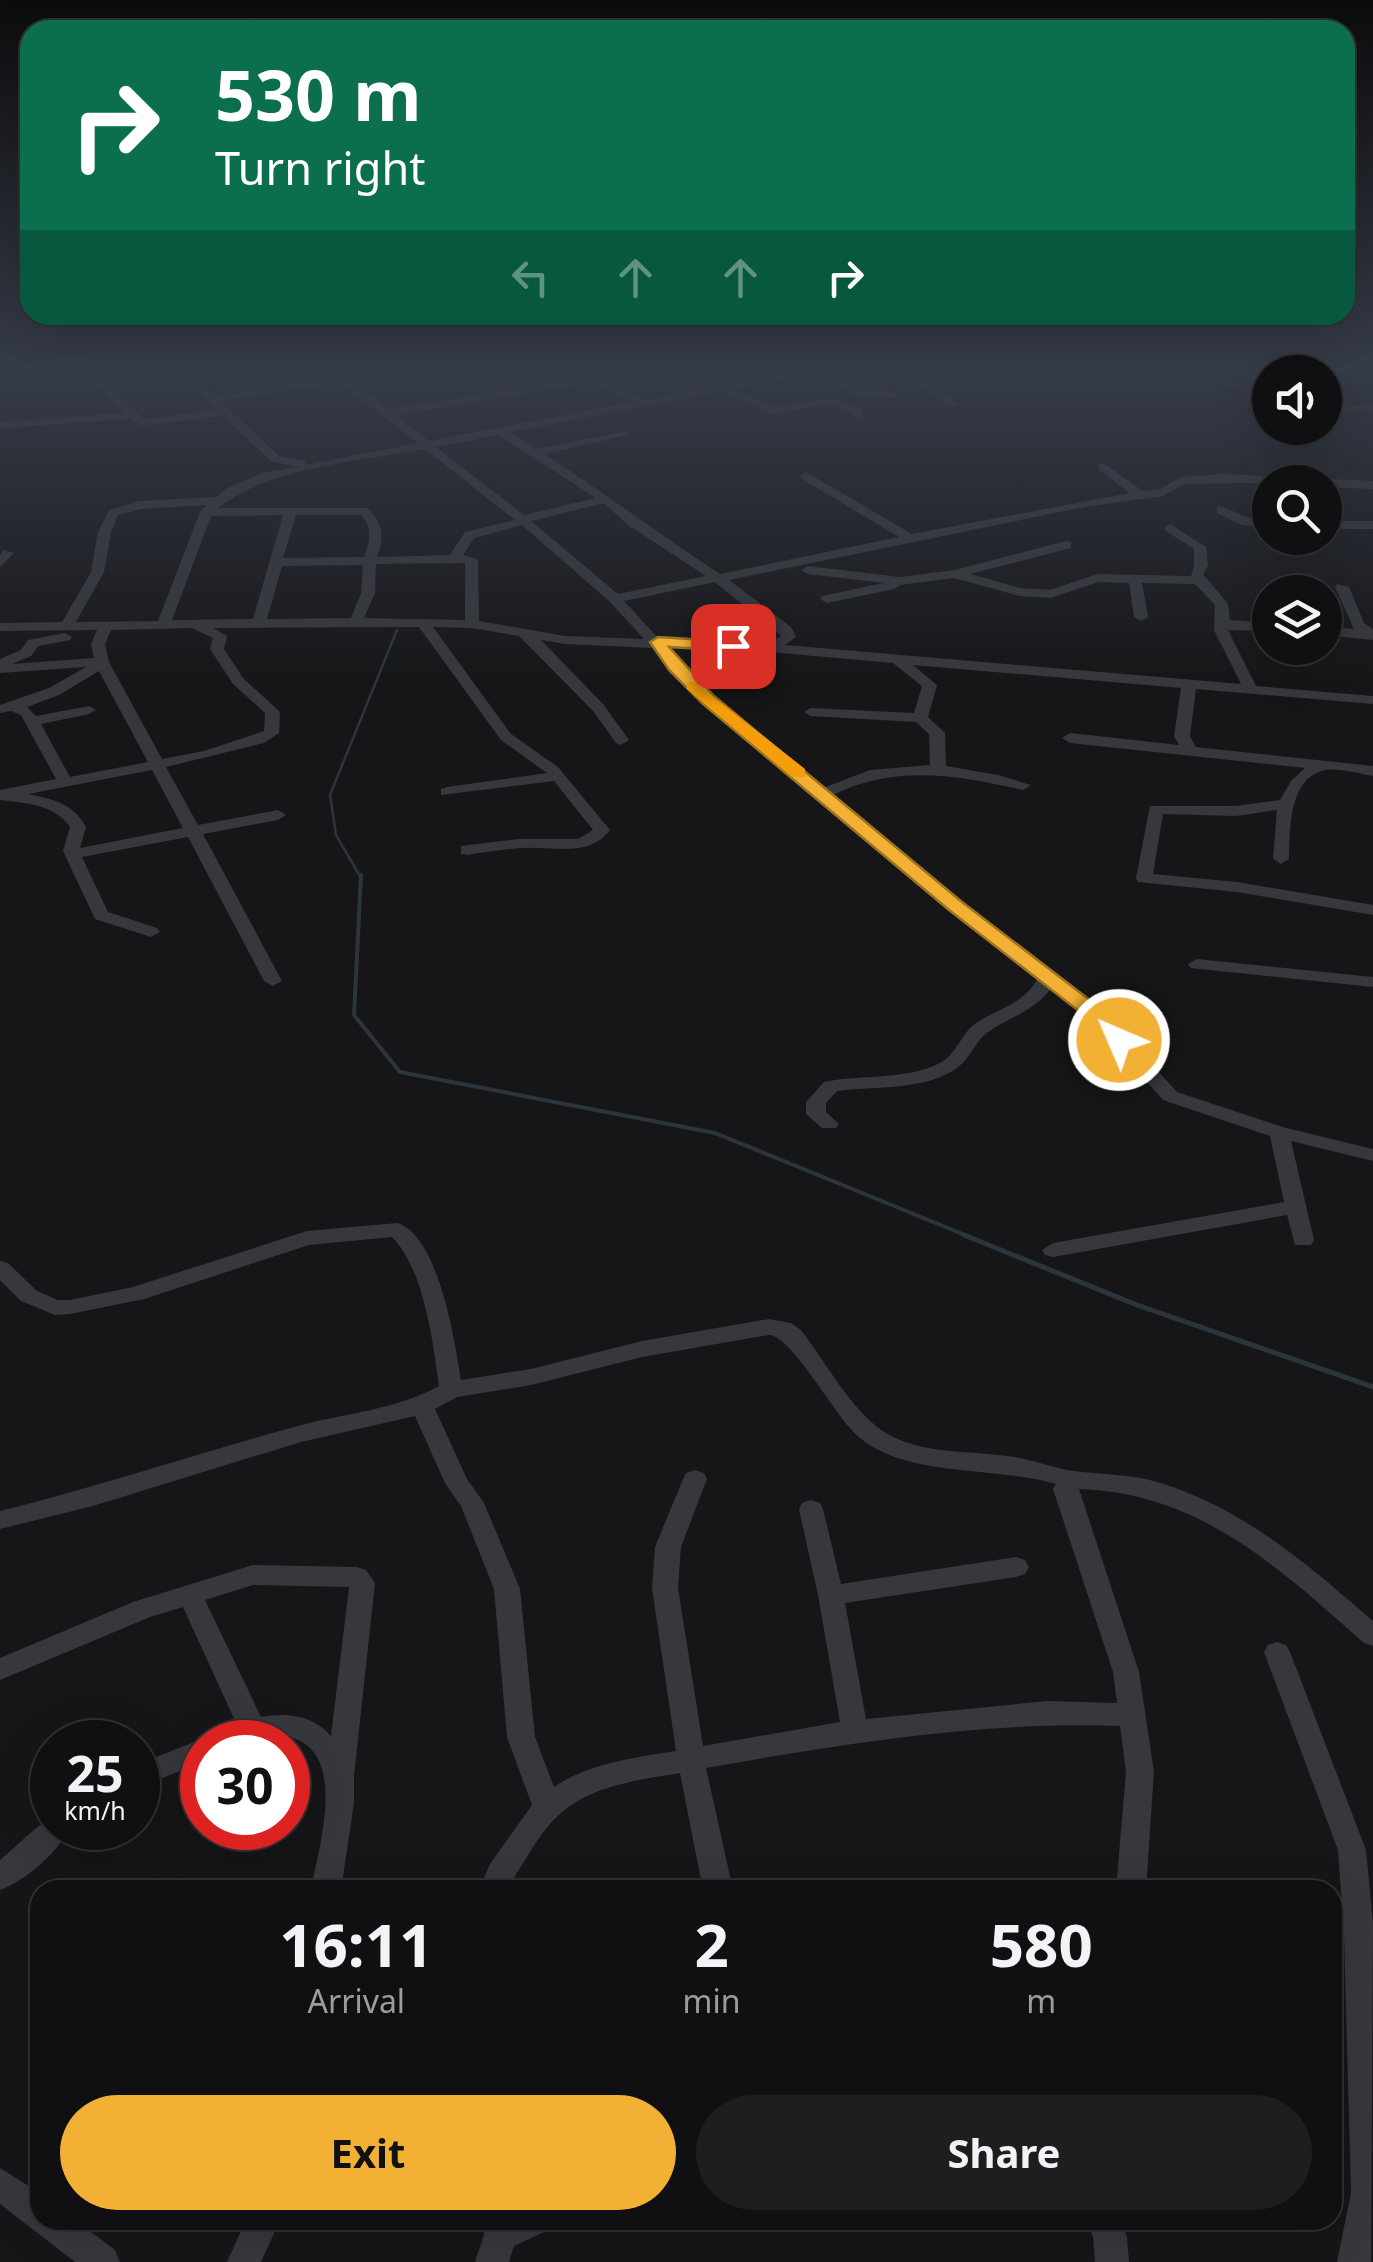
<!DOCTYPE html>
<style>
body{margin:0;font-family:"Noto Sans",sans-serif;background:#1e1e20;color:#f1f3f6;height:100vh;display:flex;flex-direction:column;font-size:38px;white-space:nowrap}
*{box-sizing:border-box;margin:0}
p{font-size:32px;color:#9c9d9f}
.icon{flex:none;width:55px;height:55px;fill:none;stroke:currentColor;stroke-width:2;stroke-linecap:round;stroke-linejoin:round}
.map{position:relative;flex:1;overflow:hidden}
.details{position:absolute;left:30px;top:1880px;width:1312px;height:350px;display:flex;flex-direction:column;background:#101012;border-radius:30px;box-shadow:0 10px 40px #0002,0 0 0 2px #303032}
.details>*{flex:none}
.top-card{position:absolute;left:20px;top:20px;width:1335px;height:305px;border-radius:30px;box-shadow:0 10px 40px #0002,0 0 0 2px #303032;background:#0b6e4f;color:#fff;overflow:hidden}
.buttons{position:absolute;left:1252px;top:355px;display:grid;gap:20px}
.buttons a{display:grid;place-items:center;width:90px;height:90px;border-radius:50%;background:#101012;box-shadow:0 10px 40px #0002,0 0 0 2px #303032;font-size:50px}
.speed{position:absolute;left:30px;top:1720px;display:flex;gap:20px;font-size:50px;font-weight:700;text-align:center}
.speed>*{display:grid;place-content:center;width:130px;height:130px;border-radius:50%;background:#101012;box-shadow:0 10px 40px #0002,0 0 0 2px #303032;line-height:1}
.speed small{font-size:25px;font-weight:400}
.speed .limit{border:15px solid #d22;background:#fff;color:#111}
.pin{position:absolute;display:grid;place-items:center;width:85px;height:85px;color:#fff;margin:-42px;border-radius:20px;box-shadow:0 5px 15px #0006}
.me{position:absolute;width:110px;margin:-55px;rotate:315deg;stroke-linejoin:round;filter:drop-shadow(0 0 8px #0008)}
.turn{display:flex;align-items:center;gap:35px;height:210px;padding:0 30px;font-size:45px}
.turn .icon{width:130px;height:130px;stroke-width:2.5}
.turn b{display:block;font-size:70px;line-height:85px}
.lanes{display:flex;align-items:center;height:95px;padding:0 30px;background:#0003;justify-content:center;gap:50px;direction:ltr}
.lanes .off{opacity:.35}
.eta{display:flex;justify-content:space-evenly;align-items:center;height:170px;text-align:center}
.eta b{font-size:60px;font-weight:700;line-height:70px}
.primary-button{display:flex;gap:20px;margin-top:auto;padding:20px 30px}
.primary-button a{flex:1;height:115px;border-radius:60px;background:#f2b134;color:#111;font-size:40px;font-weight:700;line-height:115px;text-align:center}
.primary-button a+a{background:#1e1e20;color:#f1f3f6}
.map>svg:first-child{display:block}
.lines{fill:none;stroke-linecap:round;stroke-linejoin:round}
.stream-far2{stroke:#2c353c;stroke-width:2.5}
.stream-far1{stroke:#2c353c;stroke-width:4}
.stream{stroke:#2c353c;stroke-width:5}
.minor{fill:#37383d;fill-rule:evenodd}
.route{fill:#f2b134;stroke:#9d7322;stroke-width:2.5}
.slow{fill:#f59e0b}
</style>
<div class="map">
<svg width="1373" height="2262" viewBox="0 0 1373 2262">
<rect width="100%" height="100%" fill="#161618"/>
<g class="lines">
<path class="stream-far2" d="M361,878L336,835L330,795L397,630"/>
<path class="stream-far1" d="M361,875L354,1015L400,1072L715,1133L970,1237"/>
<path class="stream" d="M964,1235L1137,1305L1373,1387"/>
<path class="minor" d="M62,366C77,366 85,375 99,378C138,384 186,366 227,366L191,374L214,396L333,376L321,366H333L388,409L589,377L573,366H586L643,400L713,387L674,366H688L725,384L817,366H841L831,370L861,390L880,388L899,394V398C892,398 862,397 856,396C844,392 830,379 820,372L735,389L773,407L833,398L862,409L863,419H855L853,413L832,404L772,414L722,391L510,432L536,449L627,431V435L544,454C604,492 660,535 720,574L899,537L802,479L800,476L806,472L912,534L1130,493L1099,470V464L1103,463L1143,491L1160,489L1181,477L1223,474L1373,481V489L1325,487V482L1184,484L1163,496L1084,507L729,580L791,627L796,637L785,645L1241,684L1214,630L1215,605L1195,584L1142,583L1148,617L1141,621L1134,617L1129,583L1098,582L1051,598L1020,596L954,578L900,585L894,589L827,603L820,599L822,596L884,583L808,574L801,570L808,566L899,577L955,570L1066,541L1071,542V548L970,574L1021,588L1050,590L1097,574L1191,576L1194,566V549L1166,531L1164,528L1170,524L1206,547L1208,566L1203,574L1228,604L1230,620L1270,623V631L1228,630L1256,686L1373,696V704L1196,689L1190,736L1196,747L1373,766V776C1359,774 1340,768 1326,770C1288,776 1290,832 1289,859L1281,864L1273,859L1277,810L1236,816L1163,814L1153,874L1237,882L1373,905V915L1237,892L1138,882L1136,878L1150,806H1236L1280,800L1291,781L1305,768L1070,743L1062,738L1070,733L1179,745L1174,736L1181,688L913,665L937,685L928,717L945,733L946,766L998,775L1031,785L1023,790C958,775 894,764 833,795L961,902L1104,1011L1177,1092L1286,1128L1373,1149V1161L1291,1141L1314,1240L1311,1245H1295L1287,1215L1053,1257L1045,1255L1042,1250L1053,1243L1284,1202L1270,1136L1163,1100L1090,1019L1051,988C1034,1012 1011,1016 988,1032C975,1041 971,1058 958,1067C927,1091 874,1086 837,1091L826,1103V1112L839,1124L836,1128H822L806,1114V1102L824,1082C859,1074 917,1081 946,1059C958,1049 963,1032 976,1023C999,1008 1024,1004 1038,978L949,910L703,702L652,648L565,644L541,640L603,704L629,740L621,745L616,743L593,711L519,636L472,628L433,627L511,734L558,767L610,830C589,858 553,846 522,848C504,849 485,852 467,855L461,854V846L518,839H578L593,830L554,781L441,795V789L447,787L547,773L501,740L419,627L213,628L227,636L224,649L243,678L280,712L279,733L264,743L166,767L198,825L278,810L286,815L278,820L203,834L282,981L273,986L264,981L188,837L82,857L108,912L157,928L160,932L151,937L95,919L63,851L70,827C55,804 24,803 0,800V790L56,779L21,715L11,711L0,713V705L49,688L86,667L0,673V659L21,650L28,640L65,633L72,637L70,640L38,646L31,656L12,664L94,658L91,644L97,630L0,631V623L62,622L91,572L98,532L109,510L140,501L216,497L228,488L262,473L296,467L271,461L223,416L140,426L130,419L0,428V422L124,413L102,389ZM181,376L217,410L143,419L108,384ZM339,382L418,443L306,465L305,461L279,456L220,401ZM598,382L631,402L429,441L396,415ZM498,435L596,498L524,515L436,447ZM425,449L515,520L465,532L450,555L377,557C385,537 383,524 368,508H218C269,467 361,461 425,449ZM604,503L628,525L706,576L618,594L531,521ZM207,505L200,512L158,621L76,622L104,572L111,532L118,515L141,509ZM283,515L253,619L172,620L211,516ZM296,515H361C373,528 370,541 364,557L283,558ZM522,525L610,602L644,639L565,636L479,621L478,559L463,555L474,538ZM465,563V620L364,618L375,593L376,564ZM363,565L361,593L351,618L267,619L282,566ZM715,582L781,636L767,644L660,640L624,601ZM192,628L213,638L210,649L233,684L265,713L264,731L204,751L162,759L109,662L105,644L111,630ZM669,648L770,652L893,663L922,686L914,713L811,708L804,712L811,716L916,722L929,734L930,765L870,770L823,788L713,696ZM99,671L148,762L70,777L41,724L89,714L96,710L89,706L36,716L27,707L59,695ZM152,770L183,828L80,848L86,827C74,804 53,799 28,794Z
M422,366H467L434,373Z
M900,366H914L931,376L935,388L959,405L949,407C930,394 919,380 900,366Z
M1334,366H1350L1325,376V372H1320Z
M1225,380L1270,393V400L1221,385V381Z
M1373,404V410L1325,415V409Z
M1221,506L1249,518L1270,520V528L1242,525L1217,513V507Z
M1325,521H1373V529H1325Z
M3,550L14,553L0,567V555Z
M1337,584L1349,587L1364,623L1373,629V640L1325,635V627L1354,629L1335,587Z
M1197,959L1373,977V987L1191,968L1188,964Z
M397,1223C439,1235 455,1343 461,1380L531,1369L642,1341L769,1319L791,1323L801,1330C825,1361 845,1400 876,1426C911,1455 965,1450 1007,1456C1030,1458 1052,1468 1074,1471C1105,1475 1134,1474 1164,1484C1245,1510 1310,1566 1373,1621V1646L1364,1643C1278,1567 1200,1493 1079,1489L1139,1672L1154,1772L1146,1890H1116L1126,1772L1120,1726C981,1721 843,1744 706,1768L733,1890H703L680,1773C639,1780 592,1785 560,1814C541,1830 527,1858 513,1879L509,1890H479L490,1864L532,1805L507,1737L494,1589L461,1506L445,1483L415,1416L301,1442L93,1506L0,1529V1511C101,1486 198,1453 298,1426C345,1413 396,1410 439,1386C433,1342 424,1269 392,1237L309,1245L144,1299L70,1314L55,1315L21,1301L0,1280V1261L8,1263L37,1291L58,1300H70L133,1287L307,1231ZM769,1335C793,1336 835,1418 860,1438C908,1478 997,1466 1056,1484L1053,1489L1113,1672L1117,1703L1047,1701L866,1719L845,1603L1016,1577L1025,1574L1029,1567L1025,1560L1016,1557L841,1584L823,1509L820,1503L811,1500L802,1503L799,1509L818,1595L840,1722L703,1746L678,1588L681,1547L707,1479L704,1473L695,1470L686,1473L683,1479L655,1547L652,1588L676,1751C636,1757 587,1764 554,1787L535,1737L520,1589L484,1503L467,1479L435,1409L457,1397L531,1385L642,1357Z
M253,1565L357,1567L366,1570L375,1583L354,1776V1803L341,1890H311C318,1850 347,1759 296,1739C281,1733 264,1741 249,1742C234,1744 218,1742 202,1742V1762L138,1788V1764L202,1739L209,1741L212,1734L237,1725L183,1607L150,1617L0,1680V1658L133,1602ZM253,1585L349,1587L331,1736C313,1715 287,1712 261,1717L205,1600Z
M1277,1642L1286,1645L1290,1652L1366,1850L1373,1923L1371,2262H1337L1351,2193L1344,1934L1338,1850L1264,1652L1268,1645Z
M52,1817V1828H69C59,1852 25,1881 0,1890V1860C12,1850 42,1821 52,1817Z
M0,2168L40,2193V2220H75L115,2250L120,2262H75L0,2204Z
M246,2220H280L261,2262H227Z
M484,2220H549L544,2232L514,2246L509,2262H475L484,2235Z
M1087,2220H1121L1127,2237L1129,2262H1095L1093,2237Z"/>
</g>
<linearGradient id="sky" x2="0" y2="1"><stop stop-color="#0c0c0d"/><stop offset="0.54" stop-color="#363c48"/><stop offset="1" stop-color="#363c48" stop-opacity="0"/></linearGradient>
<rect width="1373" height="683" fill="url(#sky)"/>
<path class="route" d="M658,637L738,642V649L733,651L669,647L714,696L962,902L1104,1011L1129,1040L1126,1045H1111L1089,1019L949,910L702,703L669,670L650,642Z"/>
<path class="slow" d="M693,681L805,769V777H792L687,689V682Z"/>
</svg>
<div class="buttons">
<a><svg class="icon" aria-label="sound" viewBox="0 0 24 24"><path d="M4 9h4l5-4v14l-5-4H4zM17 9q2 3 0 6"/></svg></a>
<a><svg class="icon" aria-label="search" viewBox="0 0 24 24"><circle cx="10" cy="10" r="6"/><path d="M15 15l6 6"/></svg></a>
<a><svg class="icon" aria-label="layers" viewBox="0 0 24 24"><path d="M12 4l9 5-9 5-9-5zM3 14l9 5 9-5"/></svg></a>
</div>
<div class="speed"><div>25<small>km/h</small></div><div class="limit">30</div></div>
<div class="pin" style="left:733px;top:646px;background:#d93025"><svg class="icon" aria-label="arrive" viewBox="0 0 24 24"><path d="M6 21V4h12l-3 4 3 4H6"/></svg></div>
<svg class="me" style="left:1119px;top:1040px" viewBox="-20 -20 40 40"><circle r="17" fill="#f2b134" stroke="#fff" stroke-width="3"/><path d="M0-11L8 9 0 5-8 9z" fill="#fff"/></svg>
<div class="top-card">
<div class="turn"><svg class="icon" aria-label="right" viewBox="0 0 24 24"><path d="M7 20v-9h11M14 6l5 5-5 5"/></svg><div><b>530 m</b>Turn right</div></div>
<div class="lanes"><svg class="icon off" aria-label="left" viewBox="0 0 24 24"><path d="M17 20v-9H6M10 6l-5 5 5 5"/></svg><svg class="icon off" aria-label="ahead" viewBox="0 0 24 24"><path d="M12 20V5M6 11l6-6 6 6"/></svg><svg class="icon off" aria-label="ahead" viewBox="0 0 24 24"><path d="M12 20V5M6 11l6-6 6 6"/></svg><svg class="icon" aria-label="right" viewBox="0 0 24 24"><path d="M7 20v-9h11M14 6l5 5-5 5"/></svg></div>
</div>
<section class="details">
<div class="eta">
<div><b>16:11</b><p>Arrival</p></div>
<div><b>2</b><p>min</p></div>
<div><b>580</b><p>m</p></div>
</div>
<div class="primary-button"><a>Exit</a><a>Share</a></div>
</section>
</div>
